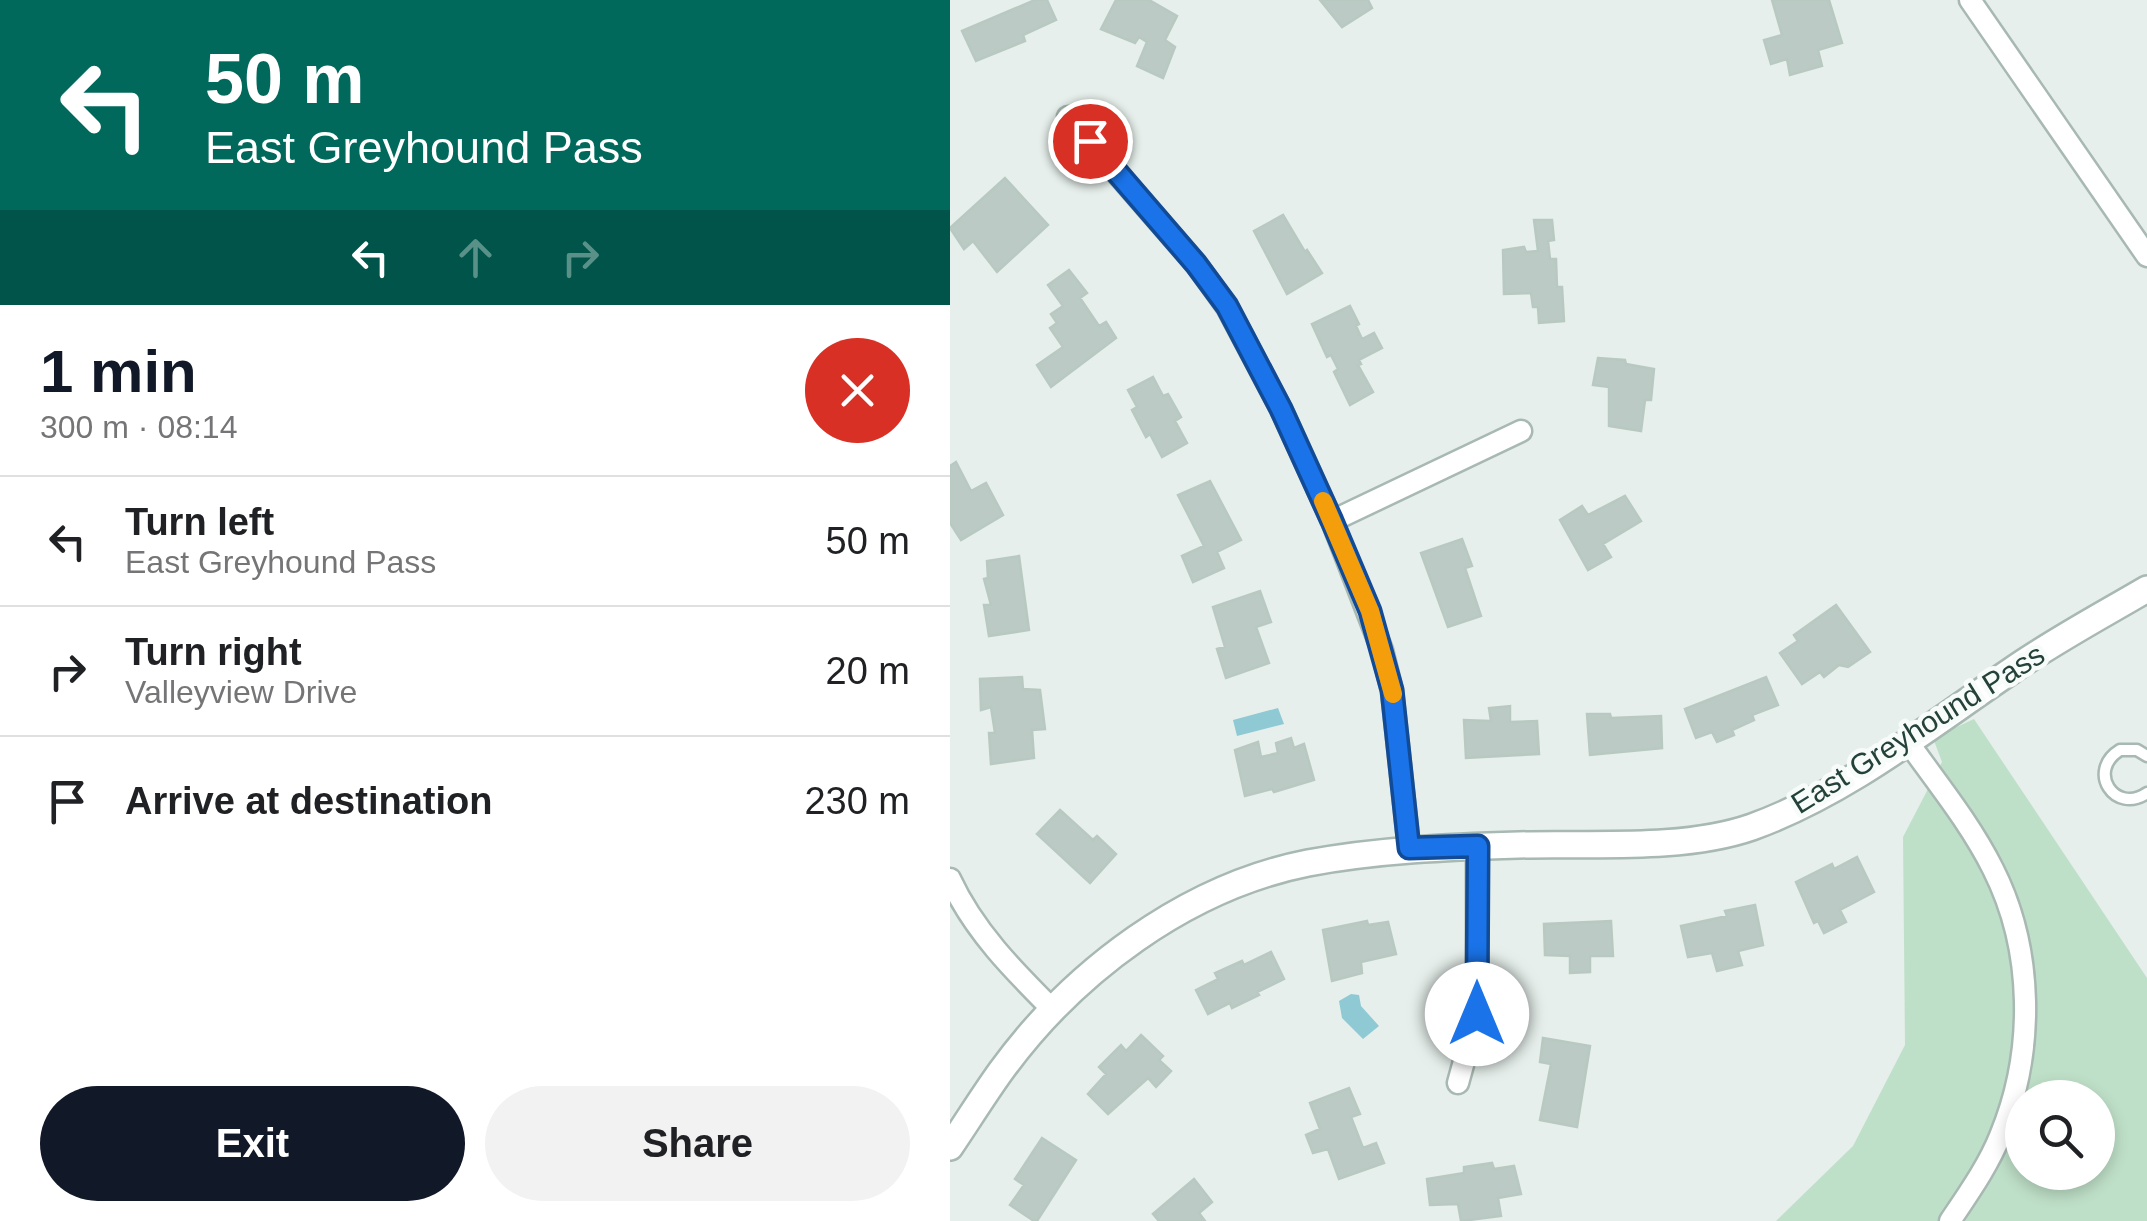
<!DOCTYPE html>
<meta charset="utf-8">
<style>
body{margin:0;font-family:Helvetica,sans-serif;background:#f2f2f2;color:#202124;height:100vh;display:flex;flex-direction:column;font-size:38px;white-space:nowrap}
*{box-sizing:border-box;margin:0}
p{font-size:32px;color:#757577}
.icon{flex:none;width:55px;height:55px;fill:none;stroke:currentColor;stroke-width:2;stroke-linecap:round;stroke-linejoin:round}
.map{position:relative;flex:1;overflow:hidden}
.drawer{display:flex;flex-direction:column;background:#fff;width:950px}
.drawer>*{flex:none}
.hud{background:#00695c;color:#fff;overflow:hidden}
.tools{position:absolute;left:1055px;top:1080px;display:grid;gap:20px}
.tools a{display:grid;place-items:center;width:110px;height:110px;border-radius:50%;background:#fff;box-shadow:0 5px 15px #0003;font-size:50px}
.pin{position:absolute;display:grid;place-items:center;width:85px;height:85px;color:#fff;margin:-42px;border:5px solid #fff;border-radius:50%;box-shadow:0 2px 10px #0007}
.me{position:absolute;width:110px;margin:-55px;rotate:0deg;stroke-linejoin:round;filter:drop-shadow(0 0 8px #0008)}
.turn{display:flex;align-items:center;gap:35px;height:210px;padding:0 40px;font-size:45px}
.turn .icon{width:130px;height:130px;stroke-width:2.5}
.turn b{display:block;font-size:70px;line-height:85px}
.lanes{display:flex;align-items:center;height:95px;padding:0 40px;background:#0003;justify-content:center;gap:50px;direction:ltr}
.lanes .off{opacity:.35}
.round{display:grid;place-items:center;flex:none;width:105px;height:105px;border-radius:52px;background:#f2f2f2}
.headline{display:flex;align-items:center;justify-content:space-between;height:170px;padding:0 40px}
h1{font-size:60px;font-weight:800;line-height:75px;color:#111827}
.cta{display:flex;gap:20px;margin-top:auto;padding:20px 40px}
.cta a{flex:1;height:115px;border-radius:60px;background:#111827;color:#fff;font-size:40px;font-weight:800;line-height:115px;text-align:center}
.cta a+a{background:#f2f2f2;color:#202124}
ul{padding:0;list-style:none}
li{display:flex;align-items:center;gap:30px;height:130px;padding:0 40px;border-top:2px solid #e0e0e0}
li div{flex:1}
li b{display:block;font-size:38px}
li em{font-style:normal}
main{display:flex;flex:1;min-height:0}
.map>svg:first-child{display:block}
.green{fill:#bfe0c8;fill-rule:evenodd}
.water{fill:#8ec9d4}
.building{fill:#bbcac4;stroke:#b8c9c2;stroke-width:2.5}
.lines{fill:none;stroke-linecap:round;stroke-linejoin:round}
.service-casing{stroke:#a8b8b2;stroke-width:15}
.minor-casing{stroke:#a8b8b2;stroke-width:25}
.tertiary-casing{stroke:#a8b8b2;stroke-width:30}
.service{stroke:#fff;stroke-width:10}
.minor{stroke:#fff;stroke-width:20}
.tertiary{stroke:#fff;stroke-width:25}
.route-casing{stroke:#114b97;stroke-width:25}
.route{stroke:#1a73e8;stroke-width:18}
.slow{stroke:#f59e0b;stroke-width:18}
.labels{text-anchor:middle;stroke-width:9;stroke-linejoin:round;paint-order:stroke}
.street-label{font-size:30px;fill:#24423a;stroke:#f7fbf9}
</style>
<main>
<section class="drawer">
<div class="hud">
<div class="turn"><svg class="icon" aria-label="left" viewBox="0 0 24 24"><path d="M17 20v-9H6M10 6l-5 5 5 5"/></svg><div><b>50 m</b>East Greyhound Pass</div></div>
<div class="lanes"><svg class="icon" aria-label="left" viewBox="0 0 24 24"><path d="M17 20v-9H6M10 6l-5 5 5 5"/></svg><svg class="icon off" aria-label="ahead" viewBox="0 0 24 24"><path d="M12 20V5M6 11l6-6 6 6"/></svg><svg class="icon off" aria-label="right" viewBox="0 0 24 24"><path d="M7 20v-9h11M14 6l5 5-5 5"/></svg></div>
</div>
<div class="headline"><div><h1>1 min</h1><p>300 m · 08:14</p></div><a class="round" style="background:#d93025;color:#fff"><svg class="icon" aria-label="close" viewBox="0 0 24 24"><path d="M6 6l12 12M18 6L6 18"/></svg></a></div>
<ul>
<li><svg class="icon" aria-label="left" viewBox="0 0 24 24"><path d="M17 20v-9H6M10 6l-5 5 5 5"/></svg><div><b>Turn left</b><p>East Greyhound Pass</p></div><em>50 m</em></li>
<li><svg class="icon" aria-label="right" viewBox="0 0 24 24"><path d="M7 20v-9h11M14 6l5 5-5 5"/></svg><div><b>Turn right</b><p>Valleyview Drive</p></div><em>20 m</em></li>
<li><svg class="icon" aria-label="arrive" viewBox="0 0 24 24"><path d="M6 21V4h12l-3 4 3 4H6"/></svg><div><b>Arrive at destination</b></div><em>230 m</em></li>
</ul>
<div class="cta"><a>Exit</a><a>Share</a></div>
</section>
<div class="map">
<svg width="1197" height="1221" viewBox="0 0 1197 1221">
<rect width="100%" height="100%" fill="#e6efeb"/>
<path class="green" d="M1024,719L1197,978V1221H826L903,1146L955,1045L953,837L992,762L983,738ZM1072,1098H1148V1172H1072Z"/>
<path class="water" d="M328,708L334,724L287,736L283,720Z
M401,994L409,995L411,1006L429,1026L413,1039L392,1018L389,1001Z"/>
<path class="building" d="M85,0H97L106,20L73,35L75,41L26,61L12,31Z
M166,0H199L227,16L215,40L225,47L213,78L187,66L197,42L189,37L185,43L151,29Z
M370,0H418L422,8L392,27Z
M822,0H879L892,43L868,50L872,66L840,75L837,59L821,64L814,40L832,35Z
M55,178L98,225L47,272L23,241L14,249L0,228Z
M333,215L355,252L357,250L372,273L337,294L304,231Z
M584,220H602L604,240L598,241L600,259H606L607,287H612L614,321L589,323L588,307H583L581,293L554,294L553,250L574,247L576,252L588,251Z
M119,270L137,293L130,298L149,326L156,322L166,338L101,387L87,365L113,347L100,328L107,323L101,314L113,306L98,285Z
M400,306L409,324L406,326L412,339L424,333L432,348L409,360L411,364L408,365L423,392L400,405L384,372L388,369L381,355L377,357L362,324Z
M648,358L675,360L676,364L704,369L701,400H695L691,431L659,426V387L643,385Z
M203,377L213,396L218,394L231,417L225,421L237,443L212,457L200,434L196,437L182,410L187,407L178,390Z
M6,462L21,491L36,483L53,515L11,540L0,523V466Z
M260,481L291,540L267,552L274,568L243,582L232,556L254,546L228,495Z
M675,496L691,521L653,544L661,557L638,570L610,520L632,506L638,515Z
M512,539L522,566L515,568L531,616L498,627L471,553Z
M69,556L79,630L39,636L34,605H41L34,579L38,578L37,561Z
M310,591L321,622L306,627L319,663L276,678L267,649L275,647L263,607Z
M886,605L920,652L898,667L889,665L874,677L870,672L852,684L830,653L848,641L844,635Z
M72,677L73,689L90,690L95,729L82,730L84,758L41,764L39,733H45L41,707L31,710L30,679Z
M816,677L828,705L802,715L804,720L782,730L784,735L767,742L762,732L746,738L735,709Z
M560,706V722L587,721L589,754L516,758L514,720L541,721L539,708Z
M637,714H660L661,718L711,716L712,748L640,755Z
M341,738L344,748L354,744L364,780L324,792L322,789L295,796L285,750L308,742L311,757L328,753L326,743Z
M110,810L143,840L147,836L166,854L140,883L87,834Z
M907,857L924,892L890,910L896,922L874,933L868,921L864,923L846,882L882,864L884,869Z
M805,905L813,945L788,951L792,965L767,971L762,953L738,957L731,926L777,916L775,911Z
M417,921L418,925L438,922L446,954L411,962L412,973L382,981L373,930Z
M661,921L663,956H640V972L620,973V956L595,955L594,924Z
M321,952L334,979L307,992L309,995L282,1008L280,1003L258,1014L246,990L268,979L265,973L292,961L294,965Z
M191,1035L213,1056L209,1060L221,1071L206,1087L198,1078L158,1114L138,1094L156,1074L149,1067L171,1045L176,1051Z
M593,1038L640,1046L627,1127L590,1120L601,1064L590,1062Z
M399,1088L410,1114L401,1117L413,1148L426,1143L434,1163L389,1179L378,1149L363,1153L356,1135L370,1129L360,1103Z
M92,1138L126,1160L87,1221H84L60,1205L74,1185L65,1179Z
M542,1163L544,1169L564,1166L571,1194L548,1198L551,1216L511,1221L508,1204L480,1205L477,1179L514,1173V1167Z
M244,1179L262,1202L249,1213L255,1221H209L203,1214Z"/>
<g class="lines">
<g class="service-casing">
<path id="service" d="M1197,756L1187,750H1170C1136,771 1165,815 1197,793"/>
</g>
<g class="minor-casing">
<path id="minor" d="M1020,0L1197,256
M118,117L246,264L277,307L331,409L382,521L432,650L442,691L459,848
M382,521L571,431
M958,742C987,783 1020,823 1043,869C1084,950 1085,1052 1050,1136C1038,1166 1018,1194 1000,1221
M0,879C24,931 63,970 103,1010
M508,1083L527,1014V846"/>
</g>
<g class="tertiary-casing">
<path id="tertiary" d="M0,1147C17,1122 33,1096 51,1071C123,972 236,887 358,863C428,850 498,847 569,845C641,843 733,851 802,827C896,793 978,727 1061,671C1104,641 1151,616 1197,589"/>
</g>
<use href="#service" class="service"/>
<use href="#minor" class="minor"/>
<use href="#tertiary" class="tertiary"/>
</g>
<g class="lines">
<g class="route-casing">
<path id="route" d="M140,141L246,264L277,306L331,409L382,521L420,611L442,690L459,848L528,846L527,1014"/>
</g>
<use href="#route" class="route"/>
<path class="slow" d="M373,501L420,611L443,694"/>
</g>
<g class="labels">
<g class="street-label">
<text transform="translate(968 729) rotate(-32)" y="10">East Greyhound Pass</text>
</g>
</g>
</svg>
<div class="tools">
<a><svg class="icon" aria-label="search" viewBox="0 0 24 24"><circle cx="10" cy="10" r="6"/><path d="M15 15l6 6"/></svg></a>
</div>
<div class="pin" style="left:140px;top:141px;background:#d93025"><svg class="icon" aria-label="arrive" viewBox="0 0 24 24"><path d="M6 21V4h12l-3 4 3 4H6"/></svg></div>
<svg class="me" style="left:527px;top:1014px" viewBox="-20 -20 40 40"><circle r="19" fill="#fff"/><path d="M0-13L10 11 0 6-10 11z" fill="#1a73e8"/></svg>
</div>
</main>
